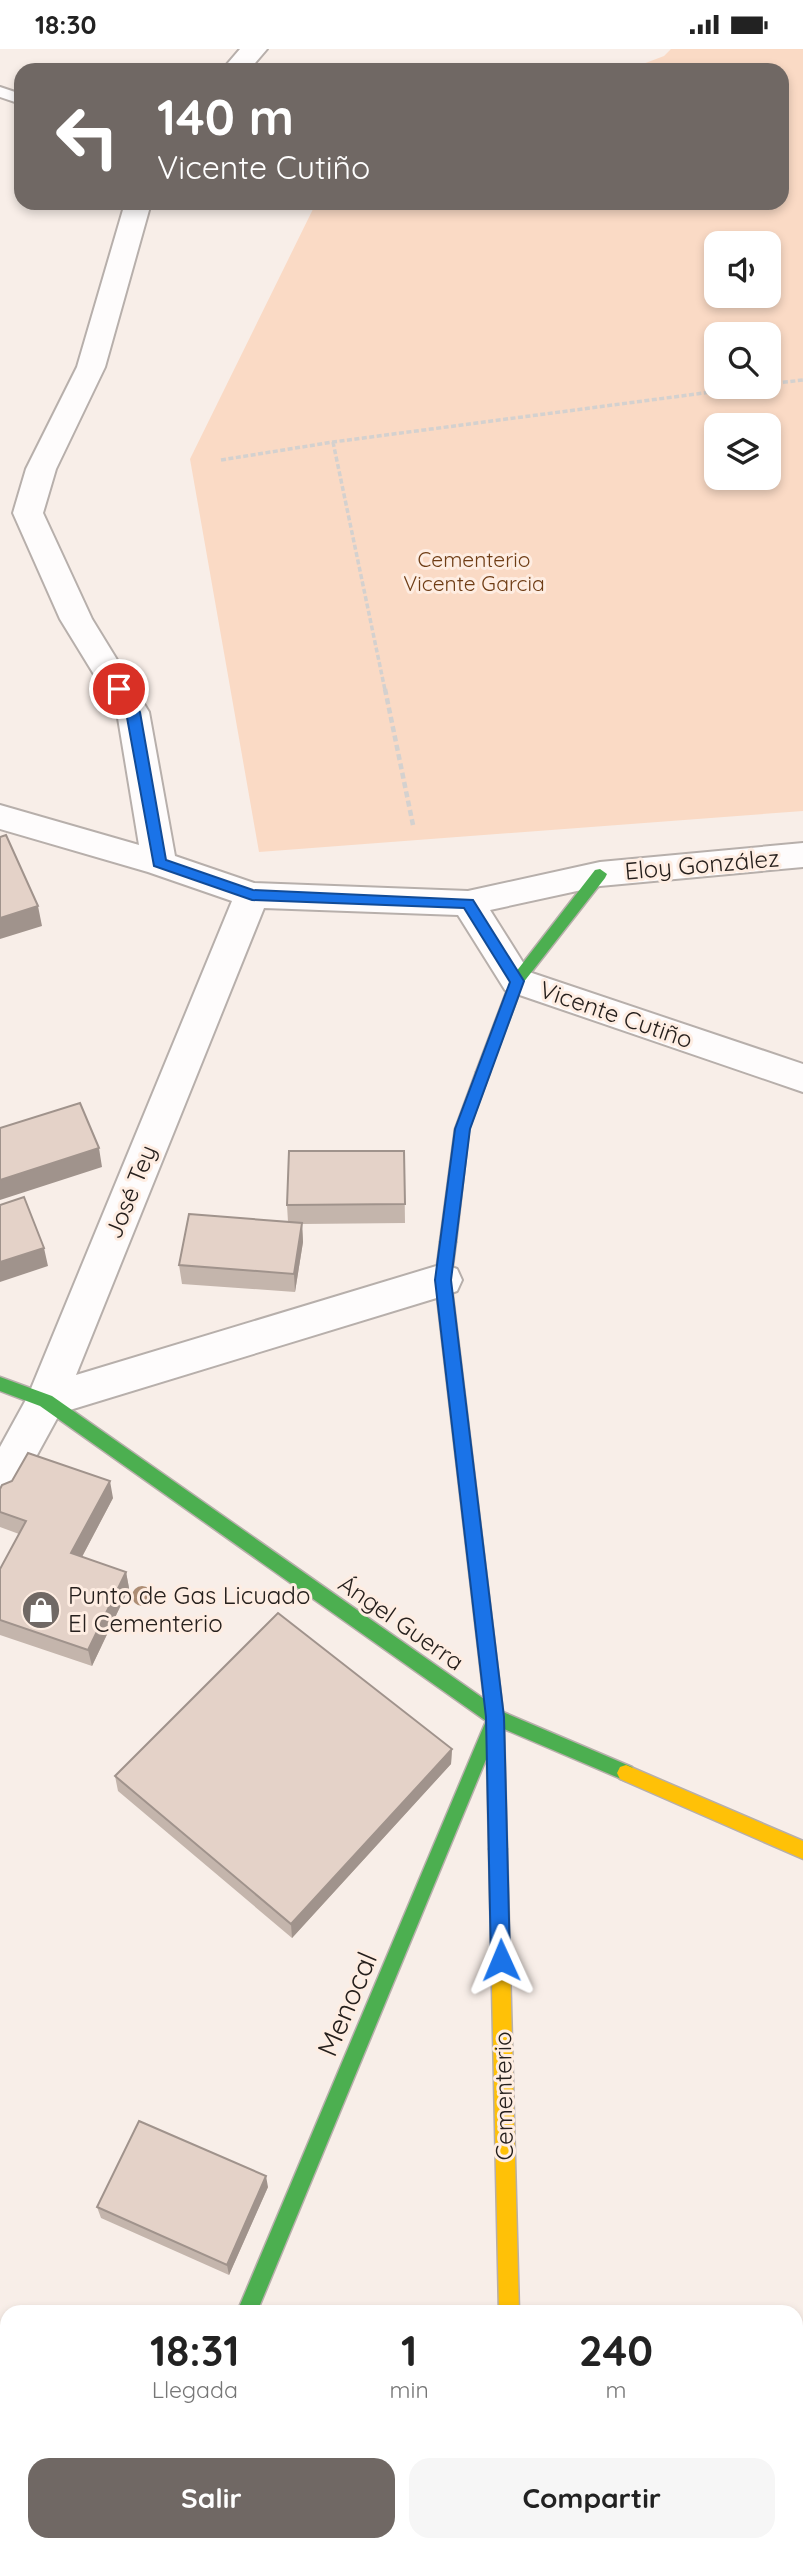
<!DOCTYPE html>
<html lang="es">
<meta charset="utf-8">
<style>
body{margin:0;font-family:Quicksand,sans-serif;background:#f6f6f6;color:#222;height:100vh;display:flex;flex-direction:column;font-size:26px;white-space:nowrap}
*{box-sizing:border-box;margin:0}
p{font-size:23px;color:#767676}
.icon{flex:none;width:38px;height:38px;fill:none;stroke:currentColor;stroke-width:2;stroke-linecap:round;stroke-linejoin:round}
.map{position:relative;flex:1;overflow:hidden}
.panel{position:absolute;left:0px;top:2256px;width:803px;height:247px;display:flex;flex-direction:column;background:#fff;border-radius:21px 21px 0 0;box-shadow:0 4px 10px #0003}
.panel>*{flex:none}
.top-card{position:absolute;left:14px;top:14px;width:775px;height:147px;border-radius:21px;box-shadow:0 4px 10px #0003;background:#706864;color:#fff;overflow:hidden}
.tools{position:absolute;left:704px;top:182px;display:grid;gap:14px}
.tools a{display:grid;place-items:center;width:77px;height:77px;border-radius:14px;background:#fff;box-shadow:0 4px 10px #0003;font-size:35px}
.pin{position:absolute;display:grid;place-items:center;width:60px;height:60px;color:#fff;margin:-30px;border:4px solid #fff;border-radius:50%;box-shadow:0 2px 7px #0007}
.me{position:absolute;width:77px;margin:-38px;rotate:359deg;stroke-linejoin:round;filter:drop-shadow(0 0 5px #0008)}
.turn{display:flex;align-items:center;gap:24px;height:147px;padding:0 28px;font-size:32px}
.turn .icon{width:91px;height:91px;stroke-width:2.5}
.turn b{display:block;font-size:49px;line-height:60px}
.eta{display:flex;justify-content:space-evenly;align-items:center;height:119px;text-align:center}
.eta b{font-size:42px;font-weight:800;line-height:49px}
.primary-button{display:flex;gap:14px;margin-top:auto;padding:14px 28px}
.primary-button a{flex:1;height:80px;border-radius:21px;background:#706864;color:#fff;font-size:28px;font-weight:800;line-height:80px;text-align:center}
.primary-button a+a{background:#f6f6f6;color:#222}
.status{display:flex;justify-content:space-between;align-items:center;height:49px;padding:0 35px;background:#fff;direction:ltr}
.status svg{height:19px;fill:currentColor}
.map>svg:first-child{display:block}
.green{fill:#fadac5;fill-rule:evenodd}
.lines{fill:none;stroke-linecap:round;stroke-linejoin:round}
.lane-casing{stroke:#b7afab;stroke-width:4}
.street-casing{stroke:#b7afab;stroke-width:4}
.fast-casing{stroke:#b7afab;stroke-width:3}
.slow-casing{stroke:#b7afab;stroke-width:3}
.jam-casing{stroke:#b7afab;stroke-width:3}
.path-far1{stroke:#d4d1cf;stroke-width:3.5;stroke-dasharray:5 2.5;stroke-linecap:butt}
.path{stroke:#d4d1cf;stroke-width:4.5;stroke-dasharray:6 3.5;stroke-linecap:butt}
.lane{fill:#fefcfc;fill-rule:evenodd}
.street{fill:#fefcfc;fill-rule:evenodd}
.fast{fill:#4caf50;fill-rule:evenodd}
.slow{fill:#ffc107;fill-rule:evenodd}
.jam{fill:#c62828;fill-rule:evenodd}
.tree{fill:#ad8d74}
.wall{fill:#c4b5ac}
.shaded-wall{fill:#a0938c}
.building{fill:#e4d2c8;stroke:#a0938c;stroke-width:2}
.route{fill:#1a73e8;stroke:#114b97;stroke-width:2}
.labels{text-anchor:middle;stroke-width:6;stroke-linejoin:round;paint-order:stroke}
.far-park-label{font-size:21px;fill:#6f3d15;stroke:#feede2}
.street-label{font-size:24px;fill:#26201d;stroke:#feede2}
.poi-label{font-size:24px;fill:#26201d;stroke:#feede2;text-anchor:start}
.near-street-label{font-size:28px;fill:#26201d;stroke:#feede2}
</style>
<div class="status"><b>18:30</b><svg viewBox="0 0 49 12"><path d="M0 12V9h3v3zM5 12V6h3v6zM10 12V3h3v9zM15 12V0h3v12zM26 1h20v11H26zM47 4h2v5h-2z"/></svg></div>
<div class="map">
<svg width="803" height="2502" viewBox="0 0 803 2502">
<rect width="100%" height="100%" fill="#f8eee8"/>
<path class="green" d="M671,0H803V762L259,803L190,410L316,154H782V21H627L664,7ZM716,194H768V247H716ZM716,285H768V338H716ZM716,376H768V429H716Z"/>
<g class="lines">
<g class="lane-casing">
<path id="lane" d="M0,38L21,45V55L0,48Z"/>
</g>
<g class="street-casing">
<path id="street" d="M240,0H267L249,21H222Z
M125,154H151L105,318L56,420L43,464L92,570L149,663L175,807L254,834L468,842L600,813L803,794V818L600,837L490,861L529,923L803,1015V1043L505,941L458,866L264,859L76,1326L443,1215L457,1220L462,1231L457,1242L443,1247L60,1364L14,1448L0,1453V1398L28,1347L232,852L148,823L0,780V756L139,796L117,663L60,570L13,464L26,420L77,318Z
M488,2496H540L541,2502H489Z"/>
</g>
<g class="fast-casing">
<path id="fast" d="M600,820L607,825L605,829L523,934L488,1027H478L476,1023L512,928L595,821Z
M448,1187L453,1189L456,1193L451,1231L503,1663L632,1718L635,1724L632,1730L626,1732L504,1680L507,1800L504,1806L498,1809L492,1806L489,1800L487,1708L257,2263H237L486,1672L40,1357L0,1342V1328L52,1347L484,1650L435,1231L440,1193L443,1189Z"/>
</g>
<g class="slow-casing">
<path id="slow" d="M626,1716L803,1792V1810L620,1730L617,1724L620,1718Z
M498,1791L504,1794L507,1800L519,2263H499L489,1800L492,1794Z
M139,2496H161L158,2502H136Z"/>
</g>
<g class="jam-casing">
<path id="jam" d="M483,1017L490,1023L469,1080L456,1193L453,1197H443L440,1193L455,1080L476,1023Z"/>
</g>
<path class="path-far1" d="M768,335L803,331
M333,393L385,641
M221,411L333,393L749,338"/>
<path class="path" d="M385,640L413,776"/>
<use href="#lane" class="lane"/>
<use href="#street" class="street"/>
<use href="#fast" class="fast"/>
<use href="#slow" class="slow"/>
<use href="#jam" class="jam"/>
</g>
<circle class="tree" cx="142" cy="1547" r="10"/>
<path class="wall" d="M404,1102L405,1174L302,1175L303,1193L295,1243L182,1235L179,1216L288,1173L287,1156Z
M0,1440L113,1449L82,1508L126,1523L129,1539L92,1617L0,1586V1520L19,1485L0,1478Z
M452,1700L451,1715L292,1889L118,1742L115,1727Z
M268,2138L229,2226L101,2169L97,2158Z
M0,2286L96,2502H4L0,2500Z"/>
<path class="shaded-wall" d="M38,857L42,877L0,890V869Z
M99,1099L102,1118L0,1151V1131Z
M302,1174L303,1193L295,1243L294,1225Z
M44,1199L48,1217L0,1233V1213Z
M110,1432L113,1449L75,1521L71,1504Z
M126,1523L129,1539L92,1617L88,1601Z
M452,1700L451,1715L292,1889L291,1875Z
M266,2127L268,2138L229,2226L227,2216Z
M91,2496H99L96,2502H88Z"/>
<path class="building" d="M6,786L38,857L0,869V788Z
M80,1054L99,1099L0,1131V1079Z
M289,1102H404L405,1155L287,1156Z
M24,1148L44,1199L0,1213V1156Z
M189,1165L302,1174L294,1225L179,1216Z
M28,1404L110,1432L71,1504L126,1523L88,1601L0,1571V1520L26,1472L0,1463V1440L2,1436L12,1432Z
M278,1564L452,1700L291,1875L115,1727Z
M139,2072L266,2127L227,2216L97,2158Z
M0,2286L7,2290V2496H91L88,2502H12L0,2496Z"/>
<path class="route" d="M119,635L123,636L140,663L166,811L253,841L473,851L524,932L470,1080L451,1231L504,1668L510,1911L508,1918L501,1920L494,1918L491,1911L486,1668L435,1231L455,1080L510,933L464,859L252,851L154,817L126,663L112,640Z"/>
<defs>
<g id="shop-disc" transform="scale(2.0125)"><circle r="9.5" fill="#706864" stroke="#feede2"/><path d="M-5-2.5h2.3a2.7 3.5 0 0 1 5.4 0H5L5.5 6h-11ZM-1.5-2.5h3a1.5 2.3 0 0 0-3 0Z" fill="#fff"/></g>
</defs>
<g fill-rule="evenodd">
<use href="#shop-disc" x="41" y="1561"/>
</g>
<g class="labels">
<g class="far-park-label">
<text x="474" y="518">Cementerio<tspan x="474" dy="24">Vicente Garcia</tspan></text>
</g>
<g class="street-label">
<text transform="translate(702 816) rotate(-5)" y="8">Eloy González</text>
<text transform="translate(616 966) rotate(19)" y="8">Vicente Cutiño</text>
<text transform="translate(131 1143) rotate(-68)" y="8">José Tey</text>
<text transform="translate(401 1574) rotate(35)" y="8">Ángel Guerra</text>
<text transform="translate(504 2047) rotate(-91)" y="8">Cementerio</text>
</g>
<g class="poi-label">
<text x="68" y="1555">Punto de Gas Licuado<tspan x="68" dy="28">El Cementerio</tspan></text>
</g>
<g class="near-street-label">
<text transform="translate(347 1955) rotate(-67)" y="10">Menocal</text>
</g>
</g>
</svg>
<div class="tools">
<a><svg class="icon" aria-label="sound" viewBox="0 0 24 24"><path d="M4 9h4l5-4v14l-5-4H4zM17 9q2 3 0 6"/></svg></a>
<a><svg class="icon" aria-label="search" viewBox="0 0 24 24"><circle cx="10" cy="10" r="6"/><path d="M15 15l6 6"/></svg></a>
<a><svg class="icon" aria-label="layers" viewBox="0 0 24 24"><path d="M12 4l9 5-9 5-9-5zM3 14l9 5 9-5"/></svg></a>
</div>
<div class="pin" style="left:119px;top:640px;background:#d93025"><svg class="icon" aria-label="arrive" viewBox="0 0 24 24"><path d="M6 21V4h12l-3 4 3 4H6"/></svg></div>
<svg class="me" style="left:501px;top:1911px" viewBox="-20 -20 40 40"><path d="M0-17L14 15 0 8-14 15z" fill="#1a73e8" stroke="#fff" stroke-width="4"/></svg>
<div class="top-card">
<div class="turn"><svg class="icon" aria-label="left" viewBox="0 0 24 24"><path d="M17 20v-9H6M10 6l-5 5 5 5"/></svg><div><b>140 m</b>Vicente Cutiño</div></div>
</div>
<section class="panel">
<div class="eta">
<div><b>18:31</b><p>Llegada</p></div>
<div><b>1</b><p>min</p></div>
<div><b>240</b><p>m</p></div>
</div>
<div class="primary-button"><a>Salir</a><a>Compartir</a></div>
</section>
</div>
